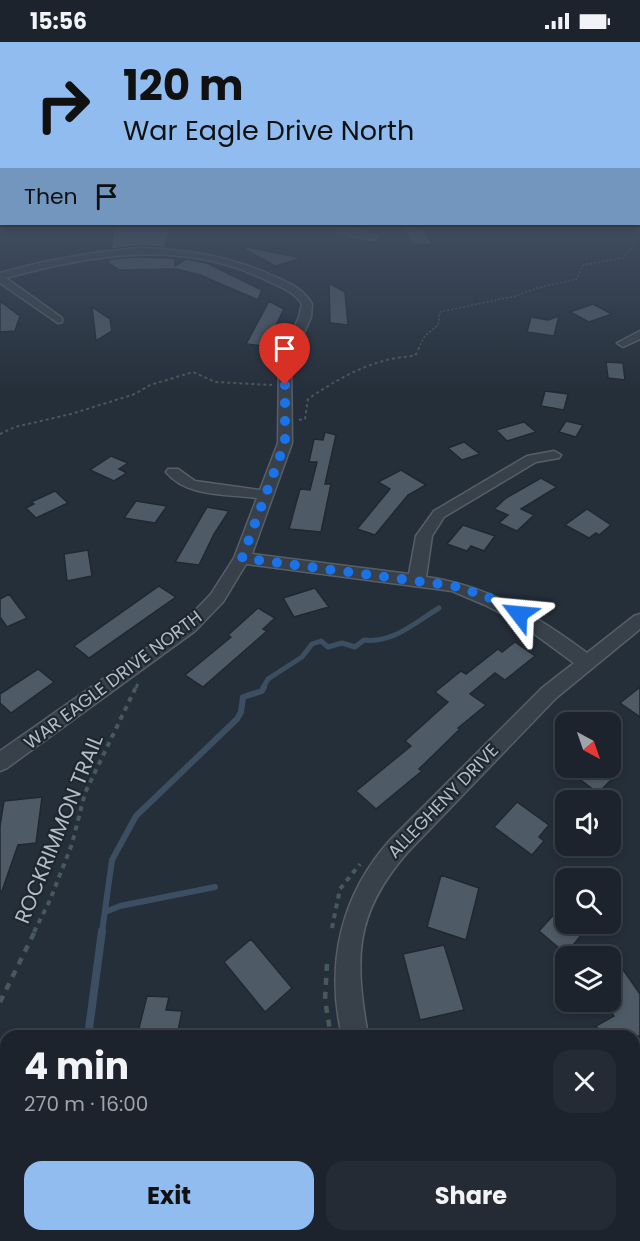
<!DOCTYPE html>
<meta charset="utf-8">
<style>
body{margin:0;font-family:Poppins,sans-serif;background:#252b34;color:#f1f3f6;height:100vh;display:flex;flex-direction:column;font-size:22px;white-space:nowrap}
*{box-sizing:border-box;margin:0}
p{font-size:20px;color:#a0a4a9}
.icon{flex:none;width:33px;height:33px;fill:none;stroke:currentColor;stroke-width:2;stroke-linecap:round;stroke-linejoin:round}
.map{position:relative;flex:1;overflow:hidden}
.details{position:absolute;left:0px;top:988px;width:640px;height:212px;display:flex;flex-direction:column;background:#1c232c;border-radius:18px 18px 0 0;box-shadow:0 3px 9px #0003,0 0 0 2px #3a4048}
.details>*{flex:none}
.guide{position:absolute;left:0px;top:0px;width:640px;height:183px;box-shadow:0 3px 9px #0003,0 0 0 2px #3a4048;background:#90bcef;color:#111;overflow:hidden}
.needle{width:39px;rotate:140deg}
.fabs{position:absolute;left:555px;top:670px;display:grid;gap:12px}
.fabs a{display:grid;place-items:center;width:66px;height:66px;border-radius:12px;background:#1c232c;box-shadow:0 3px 9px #0003,0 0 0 2px #3a4048;font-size:30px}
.pin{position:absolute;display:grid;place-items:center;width:51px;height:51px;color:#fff;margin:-62px -26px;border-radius:50% 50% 50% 0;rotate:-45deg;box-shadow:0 0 6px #0007}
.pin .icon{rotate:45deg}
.me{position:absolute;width:66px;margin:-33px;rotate:299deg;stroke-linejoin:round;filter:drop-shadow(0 0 4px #0008)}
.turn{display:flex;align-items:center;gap:21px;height:126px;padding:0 24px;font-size:27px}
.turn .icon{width:78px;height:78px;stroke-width:2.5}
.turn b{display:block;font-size:42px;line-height:51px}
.then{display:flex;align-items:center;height:57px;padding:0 24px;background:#0003;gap:12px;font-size:22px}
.round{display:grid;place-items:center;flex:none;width:63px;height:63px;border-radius:18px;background:#252b34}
.head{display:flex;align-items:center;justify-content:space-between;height:102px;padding:0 24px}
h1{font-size:36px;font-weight:700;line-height:45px}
.primary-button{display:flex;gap:12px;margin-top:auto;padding:12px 24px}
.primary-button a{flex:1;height:69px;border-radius:18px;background:#90bcef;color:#111;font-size:24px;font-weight:700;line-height:69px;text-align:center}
.primary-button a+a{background:#252b34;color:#f1f3f6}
.status{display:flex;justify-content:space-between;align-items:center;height:42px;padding:0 30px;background:#1c232c;direction:ltr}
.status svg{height:16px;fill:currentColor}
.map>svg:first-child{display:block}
.green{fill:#283c3c}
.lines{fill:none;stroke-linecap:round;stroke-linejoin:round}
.stream-far2{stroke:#3c4e62;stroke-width:5}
.stream-far1{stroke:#3c4e62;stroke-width:6}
.stream{stroke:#3c4e62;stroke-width:8}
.building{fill:#4e5a65;stroke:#202831;stroke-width:1.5}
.minor-casing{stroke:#565f68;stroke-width:3}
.path-far4{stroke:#47595a;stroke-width:1.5;stroke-dasharray:2 2;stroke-linecap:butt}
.path-far3{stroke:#47595a;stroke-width:2;stroke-dasharray:3 3;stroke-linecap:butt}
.path-far2{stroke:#47595a;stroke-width:3;stroke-dasharray:4.5 4.5;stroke-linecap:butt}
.path-far1{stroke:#47595a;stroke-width:4;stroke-dasharray:5 5;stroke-linecap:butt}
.path{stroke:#47595a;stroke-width:4.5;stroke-dasharray:7 7;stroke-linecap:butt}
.minor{fill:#38414a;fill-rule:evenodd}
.route{stroke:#1a73e8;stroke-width:10;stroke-dasharray:0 18}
.labels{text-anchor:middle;stroke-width:4.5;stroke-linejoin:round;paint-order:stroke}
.street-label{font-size:18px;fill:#b4bcc6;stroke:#1e262f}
.near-street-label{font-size:21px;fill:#b4bcc6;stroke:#1e262f}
</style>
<div class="status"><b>15:56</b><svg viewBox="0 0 49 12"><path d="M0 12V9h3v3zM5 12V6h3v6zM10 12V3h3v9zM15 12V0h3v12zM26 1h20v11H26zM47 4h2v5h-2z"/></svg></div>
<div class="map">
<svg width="640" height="1199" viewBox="0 0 640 1199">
<rect width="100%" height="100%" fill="#252f3a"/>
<path class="green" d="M120,1194H231L249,1199H82Z
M320,1194H423L426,1199H311Z"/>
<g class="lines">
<path class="stream-far2" d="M263,646L268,637L302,615L312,602L321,599L328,605L342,601L355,605L364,598C392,602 416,580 439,566"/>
<path class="stream-far1" d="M105,870L120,864L215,845
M102,890L112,818L136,774L237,677L241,670L243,655L262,649L264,645"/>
<path class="stream" d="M88,994L102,889
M0,1148L6,1141"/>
</g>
<path class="building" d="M114,183H171L165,203L171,206L138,204L111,207Z
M401,183H420L432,202L413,203Z
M247,205L302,216L276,224L245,208Z
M134,215L175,216V224L186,217L207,221L262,248L258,258L200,233L176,227L119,228L108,221L109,217Z
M329,241L345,250L348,283L330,281Z
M0,259L20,274L15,289L0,290Z
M269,259L284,267L274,287H272L264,304L246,302Z
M593,262L612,272L589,280L570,270Z
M92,265L110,277L112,289L96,299Z
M559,274L554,294L527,290L531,275L548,278Z
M606,320L623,321L625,338L608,336Z
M545,349L568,352L564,368L541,364Z
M566,379L583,383L576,395L559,390Z
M524,380L536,390L507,399L496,388Z
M325,390L336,393L325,442H331L321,490L289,487L300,447L310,448L317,420H309L314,397L323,398Z
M464,400L480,412L462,418L448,406Z
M111,414L128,421L119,427L127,431L114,439L90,428Z
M401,428L426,443L408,453L375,493L357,487L390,447L378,440Z
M541,436L557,445L521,467L534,473L517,489L499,481L508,473L494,467L506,456Z
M55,449L68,461L36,476L26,466L34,462L31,460Z
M136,459L167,464L155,481L124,476Z
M207,465L229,469L214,492L199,523L175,520Z
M587,467L611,483L599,493L596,491L589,496L565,483Z
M463,483L495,494L484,509L471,504L467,509L447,502Z
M88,508L92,534L67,539L64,512Z
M159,544L176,555L89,616L74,604Z
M315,546L329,565L294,575L283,556Z
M9,552L27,576L7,585L0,575V557Z
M258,566L275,576L263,587L267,589L203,645L185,633L231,595L228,593Z
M515,600L535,614L505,638L495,631L470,652L486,663L458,686L460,687L419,727L422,729L376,767L356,749L411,704L405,699L448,660L435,650L461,629L466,632L498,607L502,610Z
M38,627L54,640L11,671L0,661V652Z
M640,645V675L620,661Z
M565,726H595L611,738L598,751Z
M42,755L36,801L18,803L2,849H0V784L4,759Z
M517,760L549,783L539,795L544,799L532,813L494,785Z
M441,833L479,846L466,898L427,885Z
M566,859V882H590L566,912L539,889Z
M251,897L292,946L265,970L224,920Z
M444,903L464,968L420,978L403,912Z
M622,926L640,952V994H603L596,984L614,974L605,960H610V932Z
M147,954L169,955L166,968L182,969L177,994H137Z"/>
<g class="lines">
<g class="minor-casing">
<path id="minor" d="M330,183H342L378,195L373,198L348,193Z
M138,206C186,207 228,214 271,233C287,240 303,246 312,262L311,275L291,320L292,401L252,512L409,532L416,494L434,469L527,414L554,409L561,413L559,416L536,420L444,475L432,494L426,535C487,543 537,574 587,611L634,574L640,572V587L556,656L407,811C353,873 355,918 368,994H342C325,922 341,852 391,797L542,646L574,621L518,580L485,563L452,549L246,522L223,560L195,589L7,726L0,729V709L183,581L211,552L234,516L257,456C227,452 186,455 166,430L168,427H178L195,439L260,448L278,401L279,320L299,275L302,262C293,248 274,242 259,235C178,198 90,213 6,236L62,276V280L58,281L0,241V231C46,218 91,210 138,206Z
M640,289V297L623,305L617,301Z
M444,1194H475L477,1199H446Z"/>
</g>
<path class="path-far4" d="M420,303L425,294L438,283L440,270L516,254L537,246L577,237L583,223L623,216L634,202L637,183"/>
<path class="path-far3" d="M299,378L305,377L308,357C342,334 374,316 415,314L421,302
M0,392L15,385L71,372L135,352L150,343L193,330L215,340L272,343"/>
<path class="path-far2" d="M136,646L138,641"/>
<path class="path-far1" d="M332,886L340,847L360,822
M34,890L50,858L72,802L85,751L136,645"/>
<path class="path" d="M327,922L325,958L331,994
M0,960L35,889
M426,1194L429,1199"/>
<use href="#minor" class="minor"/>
</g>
<linearGradient id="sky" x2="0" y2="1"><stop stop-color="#141a20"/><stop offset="0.52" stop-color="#404d60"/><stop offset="1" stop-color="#404d60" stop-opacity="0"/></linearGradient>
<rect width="640" height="351" fill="url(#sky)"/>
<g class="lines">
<path class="route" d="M285,343V401L242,516L454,544L486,554L519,572"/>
</g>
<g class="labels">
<g class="street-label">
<text transform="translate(113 638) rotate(-37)" y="6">WAR EAGLE DRIVE NORTH</text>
<text transform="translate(443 759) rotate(-46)" y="6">ALLEGHENY DRIVE</text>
</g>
<g class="near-street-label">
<text transform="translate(59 787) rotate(-68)" y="7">ROCKRIMMON TRAIL</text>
</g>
</g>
</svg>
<div class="fabs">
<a><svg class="needle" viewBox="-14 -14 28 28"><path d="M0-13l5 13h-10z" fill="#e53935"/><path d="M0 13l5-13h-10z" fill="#a0a4a9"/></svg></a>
<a><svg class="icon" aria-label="sound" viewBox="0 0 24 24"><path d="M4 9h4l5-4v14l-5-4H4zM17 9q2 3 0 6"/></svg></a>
<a><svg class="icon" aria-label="search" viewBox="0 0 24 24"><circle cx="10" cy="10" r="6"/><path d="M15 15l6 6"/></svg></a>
<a><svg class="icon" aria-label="layers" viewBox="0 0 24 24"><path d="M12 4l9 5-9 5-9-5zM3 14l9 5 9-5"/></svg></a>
</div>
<div class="pin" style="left:285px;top:343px;background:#d93025"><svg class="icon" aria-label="arrive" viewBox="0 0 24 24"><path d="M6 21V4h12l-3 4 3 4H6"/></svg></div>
<svg class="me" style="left:519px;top:572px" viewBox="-20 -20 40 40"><path d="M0-17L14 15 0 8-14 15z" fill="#1a73e8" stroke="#fff" stroke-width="4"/></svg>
<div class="guide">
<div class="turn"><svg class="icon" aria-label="right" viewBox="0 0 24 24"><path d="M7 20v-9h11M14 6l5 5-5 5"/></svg><div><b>120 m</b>War Eagle Drive North</div></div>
<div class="then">Then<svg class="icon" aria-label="arrive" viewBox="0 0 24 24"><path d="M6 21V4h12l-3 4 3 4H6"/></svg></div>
</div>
<section class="details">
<div class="head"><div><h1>4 min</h1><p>270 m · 16:00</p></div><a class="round"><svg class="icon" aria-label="close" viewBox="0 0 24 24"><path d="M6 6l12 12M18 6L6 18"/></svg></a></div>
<div class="primary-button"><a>Exit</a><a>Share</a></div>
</section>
</div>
